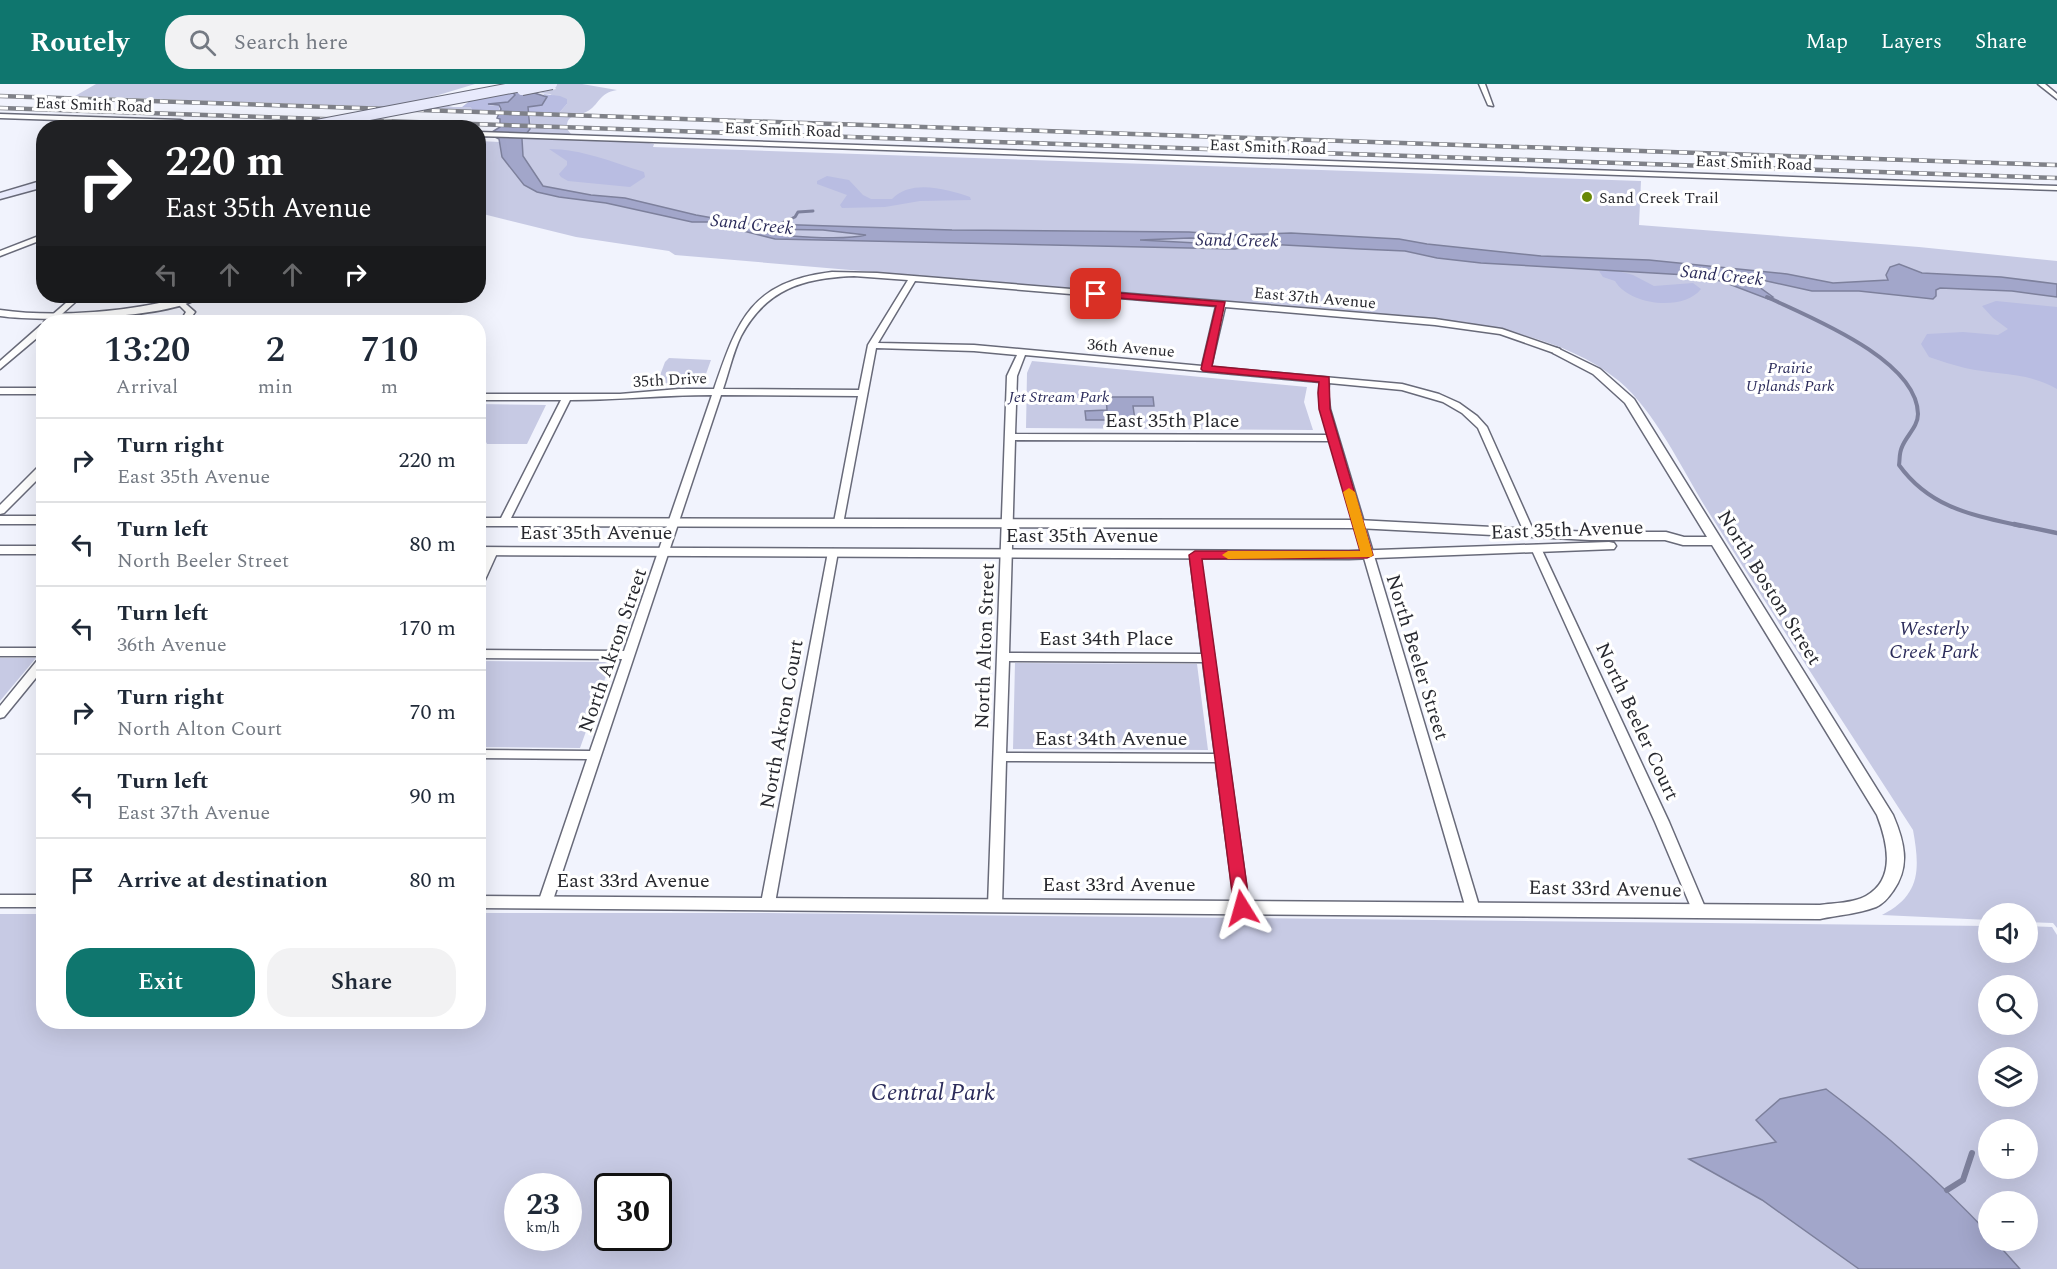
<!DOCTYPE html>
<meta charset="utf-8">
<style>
body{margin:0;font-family:Spectral,serif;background:#f2f2f3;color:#1f2937;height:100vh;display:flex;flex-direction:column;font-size:22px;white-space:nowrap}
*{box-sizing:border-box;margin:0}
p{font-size:20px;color:#747a83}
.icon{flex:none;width:33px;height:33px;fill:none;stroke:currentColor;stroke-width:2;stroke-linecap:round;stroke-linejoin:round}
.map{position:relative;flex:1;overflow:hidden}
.drawer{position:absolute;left:36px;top:231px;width:450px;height:714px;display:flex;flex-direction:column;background:#fff;border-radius:24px;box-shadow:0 6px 24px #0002}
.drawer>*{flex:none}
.guide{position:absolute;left:36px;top:36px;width:450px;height:183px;border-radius:24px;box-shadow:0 6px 24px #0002;background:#202124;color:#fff;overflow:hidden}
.controls{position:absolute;left:1978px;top:819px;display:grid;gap:12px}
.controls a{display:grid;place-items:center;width:60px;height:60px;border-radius:50%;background:#fff;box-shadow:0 6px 24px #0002;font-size:30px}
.speed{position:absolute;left:504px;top:1089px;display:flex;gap:12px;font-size:30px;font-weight:700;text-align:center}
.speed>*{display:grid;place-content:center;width:78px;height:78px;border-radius:50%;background:#fff;box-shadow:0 6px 24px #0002;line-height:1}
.speed small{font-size:15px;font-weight:400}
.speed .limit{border:3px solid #111;border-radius:9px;background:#fff;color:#111}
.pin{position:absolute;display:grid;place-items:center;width:51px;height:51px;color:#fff;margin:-26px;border-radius:12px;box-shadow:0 3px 9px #0006}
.me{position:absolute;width:66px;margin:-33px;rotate:352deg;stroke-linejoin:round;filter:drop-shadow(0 0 4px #0008)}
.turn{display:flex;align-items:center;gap:21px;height:126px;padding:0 30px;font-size:27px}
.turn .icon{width:78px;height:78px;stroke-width:2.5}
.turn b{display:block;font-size:42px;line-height:51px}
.lanes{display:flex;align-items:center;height:57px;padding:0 30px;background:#0003;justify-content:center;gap:30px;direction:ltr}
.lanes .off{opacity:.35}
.eta{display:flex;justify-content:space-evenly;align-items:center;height:102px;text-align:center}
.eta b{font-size:36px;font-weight:600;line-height:42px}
.cta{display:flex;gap:12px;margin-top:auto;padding:12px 30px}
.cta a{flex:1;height:69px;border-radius:24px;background:#0f766e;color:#fff;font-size:24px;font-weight:600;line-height:69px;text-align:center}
.cta a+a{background:#f2f2f3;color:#1f2937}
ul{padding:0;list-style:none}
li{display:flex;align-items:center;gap:18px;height:84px;padding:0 30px;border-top:2px solid #e0e1e3}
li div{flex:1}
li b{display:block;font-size:22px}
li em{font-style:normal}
header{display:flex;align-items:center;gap:36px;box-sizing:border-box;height:84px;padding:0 30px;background:#0f766e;color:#fff}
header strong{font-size:28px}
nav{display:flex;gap:33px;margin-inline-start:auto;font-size:21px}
.search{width:420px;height:54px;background:#f2f2f3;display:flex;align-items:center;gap:15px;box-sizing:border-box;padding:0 21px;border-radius:24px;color:#747a83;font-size:22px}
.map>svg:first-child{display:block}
.green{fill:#c7cae4;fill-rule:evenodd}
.forest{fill:#b9bde2}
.water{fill:#a2a6ca;stroke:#7d809c;stroke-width:1.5;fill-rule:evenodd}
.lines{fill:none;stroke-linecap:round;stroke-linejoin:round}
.stream-far3{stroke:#7d809c;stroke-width:3}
.stream-far2{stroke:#7d809c;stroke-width:4}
.stream-far1{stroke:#7d809c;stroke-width:4.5}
.stream{stroke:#7d809c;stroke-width:6}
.minor-casing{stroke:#686a79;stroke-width:3}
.tertiary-casing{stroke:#686a79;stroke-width:3}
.secondary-casing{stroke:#686a79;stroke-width:3}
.minor{fill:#fff;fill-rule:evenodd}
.tertiary{fill:#fff;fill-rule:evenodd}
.secondary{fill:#e8eafc;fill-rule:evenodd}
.rail-casing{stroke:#7f8188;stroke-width:4.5}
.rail{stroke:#fff;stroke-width:3;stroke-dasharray:8;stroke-linecap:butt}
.secondary-bridge-casing{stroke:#686a79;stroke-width:12;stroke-linecap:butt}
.secondary-bridge{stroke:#e8eafc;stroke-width:10}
.route{fill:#e11d48;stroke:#92132f;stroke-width:1.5}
.slow{fill:#f59e0b}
.poi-dot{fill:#688805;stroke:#fff;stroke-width:2}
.labels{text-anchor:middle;stroke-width:6;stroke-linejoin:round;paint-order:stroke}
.far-street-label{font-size:16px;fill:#28292f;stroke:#fff}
.far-poi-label{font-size:16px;fill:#28292f;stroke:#fff;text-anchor:start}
.far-park-label{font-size:16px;font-style:italic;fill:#2c2c5b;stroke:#fff}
.far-water-label{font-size:18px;font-style:italic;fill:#2b2b5a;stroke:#fff}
.street-label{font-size:20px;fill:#28292f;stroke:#fff}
.park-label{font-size:20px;font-style:italic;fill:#2c2c5b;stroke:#fff}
.near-park-label{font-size:24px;font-style:italic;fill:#2c2c5b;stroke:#fff}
</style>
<header>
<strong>Routely</strong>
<div class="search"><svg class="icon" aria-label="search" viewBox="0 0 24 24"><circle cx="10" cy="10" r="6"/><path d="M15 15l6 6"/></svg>Search here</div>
<nav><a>Map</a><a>Layers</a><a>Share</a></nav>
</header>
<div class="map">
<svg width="2057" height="1185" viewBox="0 0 2057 1185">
<rect width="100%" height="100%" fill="#f1f3fd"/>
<path class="green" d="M96,0H475L422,16L453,23H472L471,26L75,12Z
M552,0H582L617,6C598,9 600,21 586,28C576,33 566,30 567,45L575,55L638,57L654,60L653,63L1641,97L1639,141L1919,163L2057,177V844L2053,839L2028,838V830H1989V836L1882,831C1921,811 1920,785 1913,746C1846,642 1777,538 1711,432C1684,390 1657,329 1619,297C1575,261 1518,248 1464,238L675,171L669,167L576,153L479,129V57L523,59L522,55C530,46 532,41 529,29L558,30L567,20L550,10L539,9L556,5Z
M669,274L711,276L702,301L656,302L665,278Z
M1032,277L1307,303L1304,318L1313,346L1026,344L1027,289Z
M479,320L546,321L527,360H487L484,354L479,353Z
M0,574H36L0,617Z
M479,577L611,578L580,664L479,663Z
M1015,579L1197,580L1208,666L1013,665Z
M479,829H767L1989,842V868H2028V842L2052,843L2057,851V1185H0V830H43L44,938H478ZM1989,902H2028V940H1989ZM1989,974H2028V1012H1989ZM1989,1046H2028V1084H1989ZM518,1102H568V1154H518ZM608,1102H658V1154H608ZM1989,1118H2028V1156H1989Z"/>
<path class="forest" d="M513,9L516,11L508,18L488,22L499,21L500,28H472L471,23H462L471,16Z
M543,10L560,12L567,15V20L558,30L529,29L528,23L547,13Z
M549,65C582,65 612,78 644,88L645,93L630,103L568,97L561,93L559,90L567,81V77Z
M827,92L849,96L863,111L871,115H892C911,95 947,105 970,113L971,116L920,117L885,123L842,124L840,121L847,111L817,100V97Z
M1599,187H1618L1633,191L1654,202L1693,199L1701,205C1683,228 1629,221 1615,197L1603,193Z
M1996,217L2057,223V305C2029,288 1996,291 1965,284C1953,281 1941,277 1929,273L1921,260L1927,250L1963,248L1998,251L2008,245L1993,234L1982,222Z"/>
<path class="water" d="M506,0L547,13L542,21L528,23L530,45L522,55L523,72L543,102L591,111L625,114L696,131L741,139L952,146L1189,148L1231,151L1291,149L1399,155L1427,160L1541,172L1649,176L1787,190L1833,199L1888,196L1886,191L1890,183L1899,180L1922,189L2001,193L2057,200V213L2012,207L1940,204L1936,206V212L1933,215L1859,207H1812L1762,196L1740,195L1759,203L1773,213L1768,215L1721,197L1687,191L1481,179L1437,174L1405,167L1360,165L1263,160L1235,165L775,155L708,138H692L606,119L559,113L537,108L524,101L502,73L499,55L489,50L500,43V35L497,34L501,25L499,21L488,20L508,18L515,11ZM758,145L823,146L866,151C846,156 776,154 758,145ZM1190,154L1245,156L1247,157L1216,160L1140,156Z
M1106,313H1153L1154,322H1133L1135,336H1086L1085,327L1107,326Z
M1826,1005C1885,1049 1938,1096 1989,1150V1156L1995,1157L2020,1185H1859L1762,1116L1689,1075L1776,1058L1756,1036L1780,1015Z"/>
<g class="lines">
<path class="stream-far3" d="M478,54L490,51
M773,143L795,133L798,128L813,127"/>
<path class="stream-far2" d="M1767,213C1809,233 1917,275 1918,330C1918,343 1906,352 1902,363C1899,369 1900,375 1899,381C1930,424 1972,431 2021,442"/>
<path class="stream-far1" d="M2014,440L2057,449"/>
<path class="stream" d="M1947,1106L1963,1096L1972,1069"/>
<g class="minor-casing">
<path id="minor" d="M1479,0H1485L1493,22L1488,21Z
M2038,0H2045L2057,10V15Z
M478,48L2057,102V106L478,52Z
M44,150V155L0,172V167Z
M832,188L877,189L1435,235L1502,245L1560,265V269L1557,270L1500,250L1435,241L1225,223L1211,283L1402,300L1439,310L1459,319L1477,332L1487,343L1534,448L1533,450H1525L1524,448L1478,344L1462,329L1443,318L1402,306L1329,299L1328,309L1330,325L1480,825L1478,829L1473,830L1468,829L1466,825L1330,357L1015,356L1009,569L1202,570L1190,471L1195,468L1200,471L1249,823L1247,827L1242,828L1237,827L1235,823L1216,678L1006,677L1002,822L1000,826L995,827L990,826L988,822L1007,292L1017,271L974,267L876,264L843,440H835L834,438L858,312L721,311L552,819L550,823L545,824L540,823L538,819L587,675L478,674V666L590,667L622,575L478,574V566L624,567L712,311C665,311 618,316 570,316L509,438L504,441L499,438L561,316H478V310H620L679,305H714C738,235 751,198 832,188ZM854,192L908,196L868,261L859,306L723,305C729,288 733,268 741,252C766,205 803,194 854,192ZM915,197L1216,222L1202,282L974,261L878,259ZM1025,271L1320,298C1317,317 1323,333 1328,351L1015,350L1017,292ZM1009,577L1203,578L1215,670L1006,669Z
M74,212H82L53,238H44Z
M179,214L195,228L188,238H180L186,228L175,217Z
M41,241H44V248L0,285V277Z
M0,304H44V310H0Z
M44,380V389L4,429L0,430V421L40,381Z
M1536,461L1541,464L1669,738L1707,828L1705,832L1700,833L1695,832L1693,828L1655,738L1531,464Z
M493,464L498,467L484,498L478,501C478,488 480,470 493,464Z
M833,465L838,468L775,819L773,823L768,824L763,823L761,819L828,468Z
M0,564H44V572H0Z
M40,573H44V584L4,633L0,634V622Z"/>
</g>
<g class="tertiary-casing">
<path id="tertiary" d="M0,30L180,36L188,39L302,42L306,44H172L177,40L0,34Z
M187,212H201C173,235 38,238 0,232V226C55,234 134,228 187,212Z
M1557,264L1600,285L1634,315L1893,731C1904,757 1911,782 1893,807C1889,813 1883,820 1876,823C1858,830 1838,831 1820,835L478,824V812L1820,821C1834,819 1854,819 1866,812C1897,795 1887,757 1877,731L1712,461H1683L1665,456H1590L1357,444L478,442V434L1357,436L1590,448H1666L1684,453H1707L1625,319L1593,290L1553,269V265Z
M0,432H44V440H0Z
M1609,458L1614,459L1616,462L1614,465L1349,475L478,471V463L1349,467Z
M0,462H44V470H0Z
M0,811H44V823H0Z"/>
</g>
<g class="secondary-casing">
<path id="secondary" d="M44,96V103L0,115V109Z"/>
</g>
<use href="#minor" class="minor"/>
<use href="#tertiary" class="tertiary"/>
<use href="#secondary" class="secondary"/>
<g class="rail-casing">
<path id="rail" d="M0,12L2057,81
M0,24L2057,94"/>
</g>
<use href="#rail" class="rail"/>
<g class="secondary-bridge-casing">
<path id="secondary-bridge" d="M522,6L552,0
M301,44L532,0"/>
</g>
<use href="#secondary-bridge" class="secondary-bridge"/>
</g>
<path class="route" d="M1096,207L1225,218L1212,282L1329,293L1330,325L1373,471L1367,474L1202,475L1250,824L1248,828H1236L1234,824L1189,471L1195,467H1360L1319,325L1318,309L1319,298L1203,287L1201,285L1216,222L1093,212L1091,210Z"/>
<path class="slow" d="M1349,404L1355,408L1373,471L1371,473L1228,475L1222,471L1228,467H1360L1343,408Z"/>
<circle class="poi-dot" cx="1587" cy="113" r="6"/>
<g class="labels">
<g class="far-street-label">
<text transform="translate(94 20) rotate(2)" y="6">East Smith Road</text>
<text transform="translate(783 45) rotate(2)" y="6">East Smith Road</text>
<text transform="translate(1268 62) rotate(2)" y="6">East Smith Road</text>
<text transform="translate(1754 78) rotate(2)" y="6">East Smith Road</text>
<text transform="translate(1315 213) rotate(5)" y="6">East 37th Avenue</text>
<text transform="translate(1131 263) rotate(5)" y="6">36th Avenue</text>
<text transform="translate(670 295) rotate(-3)" y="6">35th Drive</text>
</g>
<g class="far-poi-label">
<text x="1599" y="119">Sand Creek Trail</text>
</g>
<g class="far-park-label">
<text x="1790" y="289">Prairie<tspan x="1790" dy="18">Uplands Park</tspan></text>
<text x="1059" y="318">Jet Stream Park</text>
</g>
<g class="far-water-label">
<text transform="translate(752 140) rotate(6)" y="6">Sand Creek</text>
<text transform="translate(1237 156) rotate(1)" y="6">Sand Creek</text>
<text transform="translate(1722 191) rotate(6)" y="6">Sand Creek</text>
</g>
<g class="street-label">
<text x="1172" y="343">East 35th Place</text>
<text transform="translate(1567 445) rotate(-2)" y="7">East 35th Avenue</text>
<text x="596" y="455">East 35th Avenue</text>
<text x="1082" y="458">East 35th Avenue</text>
<text transform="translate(1770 503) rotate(58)" y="7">North Boston Street</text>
<text x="1106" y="561">East 34th Place</text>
<text transform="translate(984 562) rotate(-88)" y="7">North Alton Street</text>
<text transform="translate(612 566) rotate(-71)" y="7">North Akron Street</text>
<text transform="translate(1418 573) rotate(73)" y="7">North Beeler Street</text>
<text transform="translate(1638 637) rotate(65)" y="7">North Beeler Court</text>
<text transform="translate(781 640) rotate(-80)" y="7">North Akron Court</text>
<text x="1111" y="661">East 34th Avenue</text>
<text x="633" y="803">East 33rd Avenue</text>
<text x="1119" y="807">East 33rd Avenue</text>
<text transform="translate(1605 804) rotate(1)" y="7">East 33rd Avenue</text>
</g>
<g class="park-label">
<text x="1934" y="551">Westerly<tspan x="1934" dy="23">Creek Park</tspan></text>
</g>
<g class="near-park-label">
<text x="933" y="1016">Central Park</text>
</g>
</g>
</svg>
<div class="controls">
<a><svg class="icon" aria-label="sound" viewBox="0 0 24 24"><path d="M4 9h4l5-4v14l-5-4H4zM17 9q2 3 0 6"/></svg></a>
<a><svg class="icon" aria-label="search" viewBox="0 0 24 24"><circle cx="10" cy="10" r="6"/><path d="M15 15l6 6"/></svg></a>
<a><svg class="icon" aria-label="layers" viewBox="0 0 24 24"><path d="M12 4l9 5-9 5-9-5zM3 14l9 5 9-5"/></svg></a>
<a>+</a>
<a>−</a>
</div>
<div class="speed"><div>23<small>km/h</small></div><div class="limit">30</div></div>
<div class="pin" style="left:1096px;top:210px;background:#d93025"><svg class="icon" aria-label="arrive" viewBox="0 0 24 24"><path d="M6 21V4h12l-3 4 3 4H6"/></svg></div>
<svg class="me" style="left:1242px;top:824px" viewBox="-20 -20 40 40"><path d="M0-17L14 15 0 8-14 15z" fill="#e11d48" stroke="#fff" stroke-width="4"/></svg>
<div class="guide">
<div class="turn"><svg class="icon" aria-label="right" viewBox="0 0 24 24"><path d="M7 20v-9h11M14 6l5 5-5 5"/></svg><div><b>220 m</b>East 35th Avenue</div></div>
<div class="lanes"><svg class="icon off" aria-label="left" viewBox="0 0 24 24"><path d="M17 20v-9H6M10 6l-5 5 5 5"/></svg><svg class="icon off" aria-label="ahead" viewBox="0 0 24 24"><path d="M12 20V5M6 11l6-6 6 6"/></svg><svg class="icon off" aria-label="ahead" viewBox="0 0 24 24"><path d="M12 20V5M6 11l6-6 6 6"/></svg><svg class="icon" aria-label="right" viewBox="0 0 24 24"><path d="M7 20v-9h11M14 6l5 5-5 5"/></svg></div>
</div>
<section class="drawer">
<div class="eta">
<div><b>13:20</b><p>Arrival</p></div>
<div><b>2</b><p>min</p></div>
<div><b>710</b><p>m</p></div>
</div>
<ul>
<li><svg class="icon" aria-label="right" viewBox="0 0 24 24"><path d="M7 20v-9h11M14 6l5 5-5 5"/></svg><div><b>Turn right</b><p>East 35th Avenue</p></div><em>220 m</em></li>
<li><svg class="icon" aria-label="left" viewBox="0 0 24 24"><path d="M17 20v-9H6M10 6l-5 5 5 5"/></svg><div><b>Turn left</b><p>North Beeler Street</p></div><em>80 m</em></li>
<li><svg class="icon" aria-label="left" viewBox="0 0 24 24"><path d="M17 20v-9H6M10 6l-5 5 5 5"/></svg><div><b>Turn left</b><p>36th Avenue</p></div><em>170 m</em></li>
<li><svg class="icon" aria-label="right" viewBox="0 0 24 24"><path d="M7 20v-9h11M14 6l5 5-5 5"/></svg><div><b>Turn right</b><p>North Alton Court</p></div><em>70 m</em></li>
<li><svg class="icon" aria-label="left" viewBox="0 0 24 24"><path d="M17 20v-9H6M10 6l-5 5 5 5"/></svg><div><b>Turn left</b><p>East 37th Avenue</p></div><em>90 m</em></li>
<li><svg class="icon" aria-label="arrive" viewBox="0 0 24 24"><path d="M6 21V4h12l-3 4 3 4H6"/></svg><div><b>Arrive at destination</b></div><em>80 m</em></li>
</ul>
<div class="cta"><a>Exit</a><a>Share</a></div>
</section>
</div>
